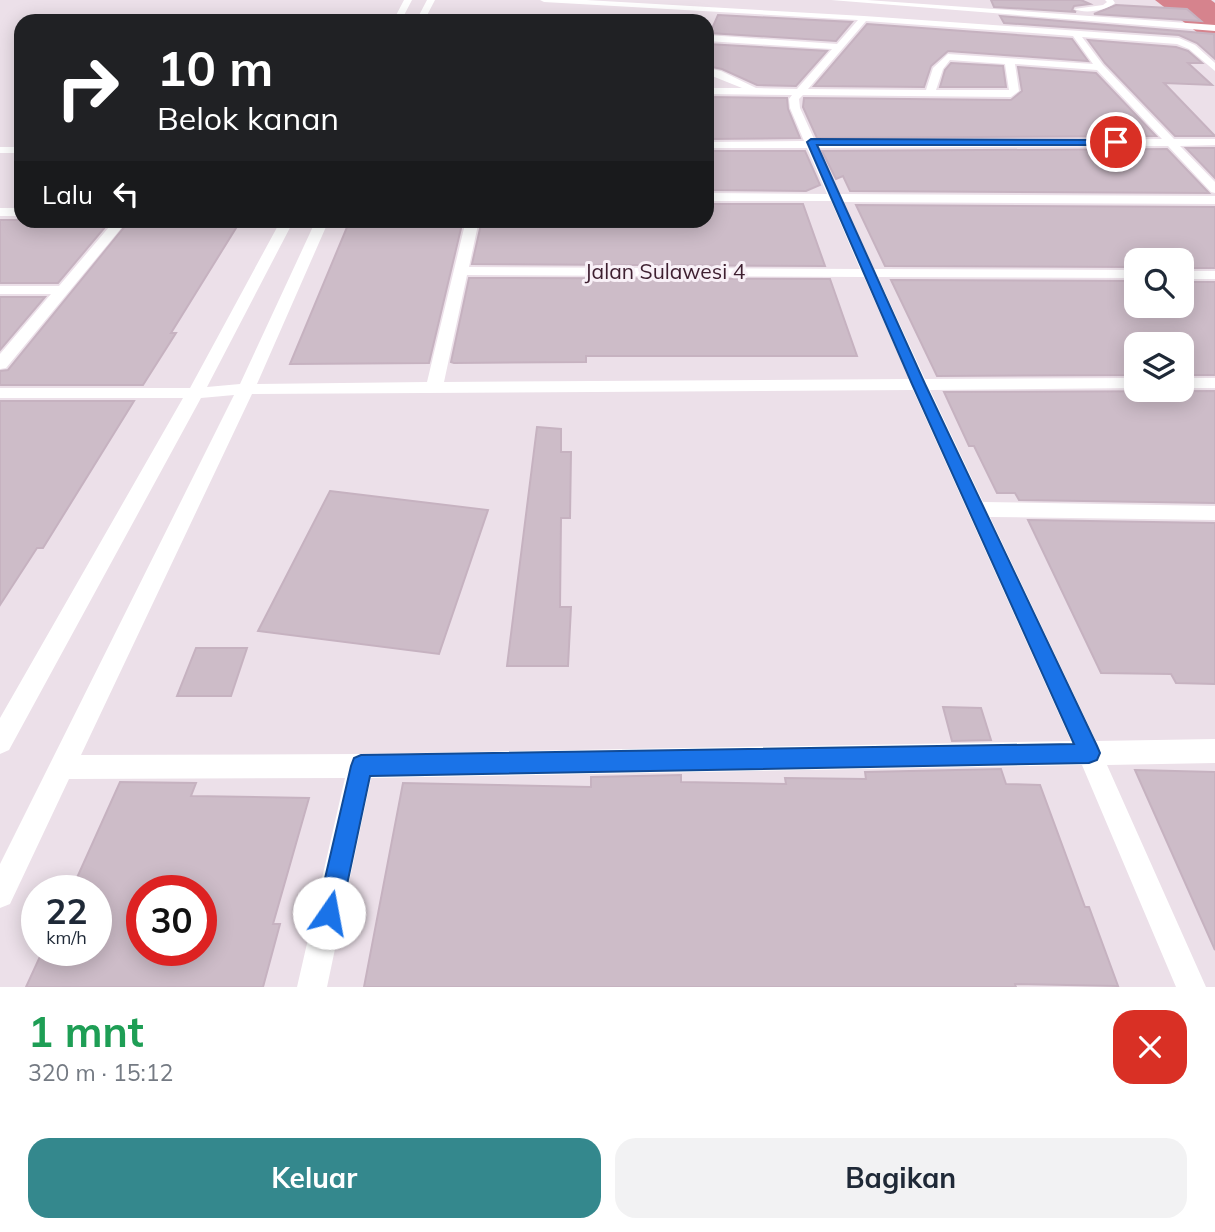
<!DOCTYPE html>
<html lang="id">
<meta charset="utf-8">
<style>
body{margin:0;font-family:Mulish,sans-serif;background:#f2f2f3;color:#1f2937;height:100vh;display:flex;flex-direction:column;font-size:26px;white-space:nowrap}
*{box-sizing:border-box;margin:0}
p{font-size:23px;color:#747a83}
.icon{flex:none;width:38px;height:38px;fill:none;stroke:currentColor;stroke-width:2;stroke-linecap:round;stroke-linejoin:round}
.map{position:relative;height:987px;overflow:hidden}
.side{display:flex;flex-direction:column;background:#fff;flex:1}
.side>*{flex:none}
.banner{position:absolute;left:14px;top:14px;width:700px;height:214px;border-radius:21px;box-shadow:0 4px 18px #0003;background:#202124;color:#fff;overflow:hidden}
.tools{position:absolute;left:1124px;top:248px;display:grid;gap:14px}
.tools a{display:grid;place-items:center;width:70px;height:70px;border-radius:14px;background:#fff;box-shadow:0 4px 18px #0003;font-size:35px}
.speed{position:absolute;left:21px;top:875px;display:flex;gap:14px;font-size:35px;font-weight:700;text-align:center}
.speed>*{display:grid;place-content:center;width:91px;height:91px;border-radius:50%;background:#fff;box-shadow:0 4px 18px #0003;line-height:1}
.speed small{font-size:18px;font-weight:400}
.speed .limit{border:10px solid #d22;background:#fff;color:#111}
.pin{position:absolute;display:grid;place-items:center;width:60px;height:60px;color:#fff;margin:-30px;border:4px solid #fff;border-radius:50%;box-shadow:0 2px 7px #0007}
.me{position:absolute;width:77px;margin:-38px;rotate:12deg;stroke-linejoin:round;filter:drop-shadow(0 0 5px #0008)}
.turn{display:flex;align-items:center;gap:24px;height:147px;padding:0 28px;font-size:32px}
.turn .icon{width:91px;height:91px;stroke-width:2.5}
.turn b{display:block;font-size:49px;line-height:60px}
.then{display:flex;align-items:center;height:66px;padding:0 28px;background:#0003;gap:14px;font-size:26px}
.round{display:grid;place-items:center;flex:none;width:74px;height:74px;border-radius:21px;background:#f2f2f3}
.headline{display:flex;align-items:center;justify-content:space-between;height:119px;padding:0 28px}
h1{font-size:42px;font-weight:700;line-height:52px;color:#1e9e55}
.action{display:flex;gap:14px;margin-top:auto;padding:14px 28px}
.action a{flex:1;height:80px;border-radius:21px;background:#34888d;color:#fff;font-size:28px;font-weight:700;line-height:80px;text-align:center}
.action a+a{background:#f2f2f3;color:#1f2937}
.map>svg:first-child{display:block}
.water{fill:#d6838d}
.building{fill:#cdbcc8;stroke:#c6b2c0;stroke-width:2;fill-rule:evenodd}
.lines{fill:none;stroke-linecap:round;stroke-linejoin:round}
.minor{fill:#fff;fill-rule:evenodd}
.route{fill:#1a73e8;stroke:#114b97;stroke-width:2}
.labels{text-anchor:middle;stroke-width:6;stroke-linejoin:round;paint-order:stroke}
.far-street-label{font-size:21px;fill:#3e1f30;stroke:#f8f0f7}
</style>
<div class="map">
<svg width="1215" height="987" viewBox="0 0 1215 987">
<rect width="100%" height="100%" fill="#ece0e9"/>
<path class="water" d="M1155,0H1211L1215,3V46Z"/>
<path class="building" d="M991,0H1081L1090,4L1074,6L1072,10L1076,12L994,7Z
M1116,5L1187,9L1201,21L1094,14Z
M718,15L852,22L836,41L710,33Z
M1000,16L1214,34L1215,59L1197,43L1179,35L1004,23Z
M867,24L1072,39L1088,61L948,51L931,66L924,87L814,86Z
M1088,40L1176,47L1188,51L1202,63H1188L1212,85L1164,83L1215,136H1175L1105,63Z
M707,44L827,51L796,86L757,85L722,69L707,66Z
M951,63L1003,66L1006,87H940L945,70Z
M1018,67L1096,73L1156,136L817,138L803,107L804,98L1011,100L1022,91Z
M707,97L787,98L788,109L800,138L707,139Z
M1186,148H1215V178Z
M1167,149L1209,193L850,191L843,176L836,179L822,151Z
M707,151H805L820,185L806,191L707,190Z
M707,204H803L825,266L472,264L482,220H707Z
M856,205L1215,207V268H1181V261H1136V267L885,266Z
M0,220H111L58,283H0Z
M130,220H241L171,333H176L143,385H0V371L8,370Z
M350,220H463L429,363L290,364Z
M469,278L830,279L857,356H586V362L454,363L451,362Z
M891,280L1136,281V306H1181V282H1215V375H1181V345H1136V375L937,376Z
M0,297H45L0,350Z
M1215,391V503L1019,500L1015,493H997L974,446H969L944,392Z
M0,401H134L43,548H37L0,605Z
M537,427L561,429V452H571L570,518H561L560,607H571L568,666H507Z
M330,491L488,510L439,654L258,631Z
M1028,520L1215,523V684L1176,683L1171,674L1101,673Z
M196,648H247L231,696H177Z
M943,707L981,708L991,740L952,741Z
M1001,769L1006,784L1040,785L1085,907H1089L1118,986L1015,984L1016,987H364L403,783L591,787V777L681,775V782L786,784L785,778L866,779L865,772Z
M1135,770L1215,772V950Z
M120,782L196,783L191,796L309,798L273,924H280L263,987H26L43,950H96V891H71ZM142,891H201V950H142Z"/>
<g class="lines">
<path class="minor" d="M404,0H412L401,21H393Z
M427,0H435L424,21H416Z
M540,0H586L864,16L1179,38L1195,45L1215,63V71L1189,49L1177,44L1082,37L1103,65L1174,139H1215V145L1180,146L1215,182V193L1211,192L1168,146L818,148L840,194L1215,196V204L843,202L874,269L1136,270V278L878,277L925,379L1136,378V388L930,390L983,502L1215,506V520L990,517L1096,741L1215,739V763L1107,765L1206,987H1176L1082,765L371,778L327,987H297L345,778L69,779L10,904L0,908V864L234,395L201,398L9,750L0,754V718L183,398H0V388H190L281,220H294L207,387L240,384L316,220H329L257,384L427,382L466,220H479L469,267L860,269L831,201H707V193L827,194L807,148H707V142L804,141L790,108L789,99L792,95L707,94V88H742L707,74V68L721,71L756,88L797,89L832,49L707,41V35L837,44L858,20L544,2ZM866,21L1073,36L1093,64L948,54L933,68L926,90L808,89ZM950,60L1005,64L1009,90H936L943,69ZM1015,64L1097,70L1162,139L815,141L800,108L799,99L803,95L1011,97L1019,91ZM467,275L864,277L909,379L444,382ZM913,390L1071,741L361,754L81,755L252,394Z
M831,0H867L1215,25V31Z
M1105,0H1113L1115,3C1105,11 1085,14 1074,9L1103,5L1107,2Z
M0,147H21V153H0Z
M0,208H21V216H0Z
M115,220H128L6,368L0,369V354L51,294H0V286H59Z
M1181,271H1215V279H1181Z
M1181,378H1215V388H1181Z"/>
</g>
<path class="route" d="M811,139L1116,140L1120,142L1116,145H817L925,384L1097,746L1100,753L1097,760L1089,763L370,776L341,913L337,922L329,925L320,922L317,913L351,766L354,758L361,755L1074,744L912,384L807,142Z"/>
<g class="labels">
<g class="far-street-label">
<text x="665" y="279">Jalan Sulawesi 4</text>
</g>
</g>
</svg>
<div class="tools">
<a><svg class="icon" aria-label="search" viewBox="0 0 24 24"><circle cx="10" cy="10" r="6"/><path d="M15 15l6 6"/></svg></a>
<a><svg class="icon" aria-label="layers" viewBox="0 0 24 24"><path d="M12 4l9 5-9 5-9-5zM3 14l9 5 9-5"/></svg></a>
</div>
<div class="speed"><div>22<small>km/h</small></div><div class="limit">30</div></div>
<div class="pin" style="left:1116px;top:142px;background:#d93025"><svg class="icon" aria-label="arrive" viewBox="0 0 24 24"><path d="M6 21V4h12l-3 4 3 4H6"/></svg></div>
<svg class="me" style="left:329px;top:913px" viewBox="-20 -20 40 40"><circle r="19" fill="#fff"/><path d="M0-13L10 11 0 6-10 11z" fill="#1a73e8"/></svg>
<div class="banner">
<div class="turn"><svg class="icon" aria-label="right" viewBox="0 0 24 24"><path d="M7 20v-9h11M14 6l5 5-5 5"/></svg><div><b>10 m</b>Belok kanan</div></div>
<div class="then">Lalu<svg class="icon" aria-label="left" viewBox="0 0 24 24"><path d="M17 20v-9H6M10 6l-5 5 5 5"/></svg></div>
</div>
</div>
<section class="side">
<div class="headline"><div><h1>1 mnt</h1><p>320 m · 15:12</p></div><a class="round" style="background:#d93025;color:#fff"><svg class="icon" aria-label="close" viewBox="0 0 24 24"><path d="M6 6l12 12M18 6L6 18"/></svg></a></div>
<div class="action"><a>Keluar</a><a>Bagikan</a></div>
</section>
